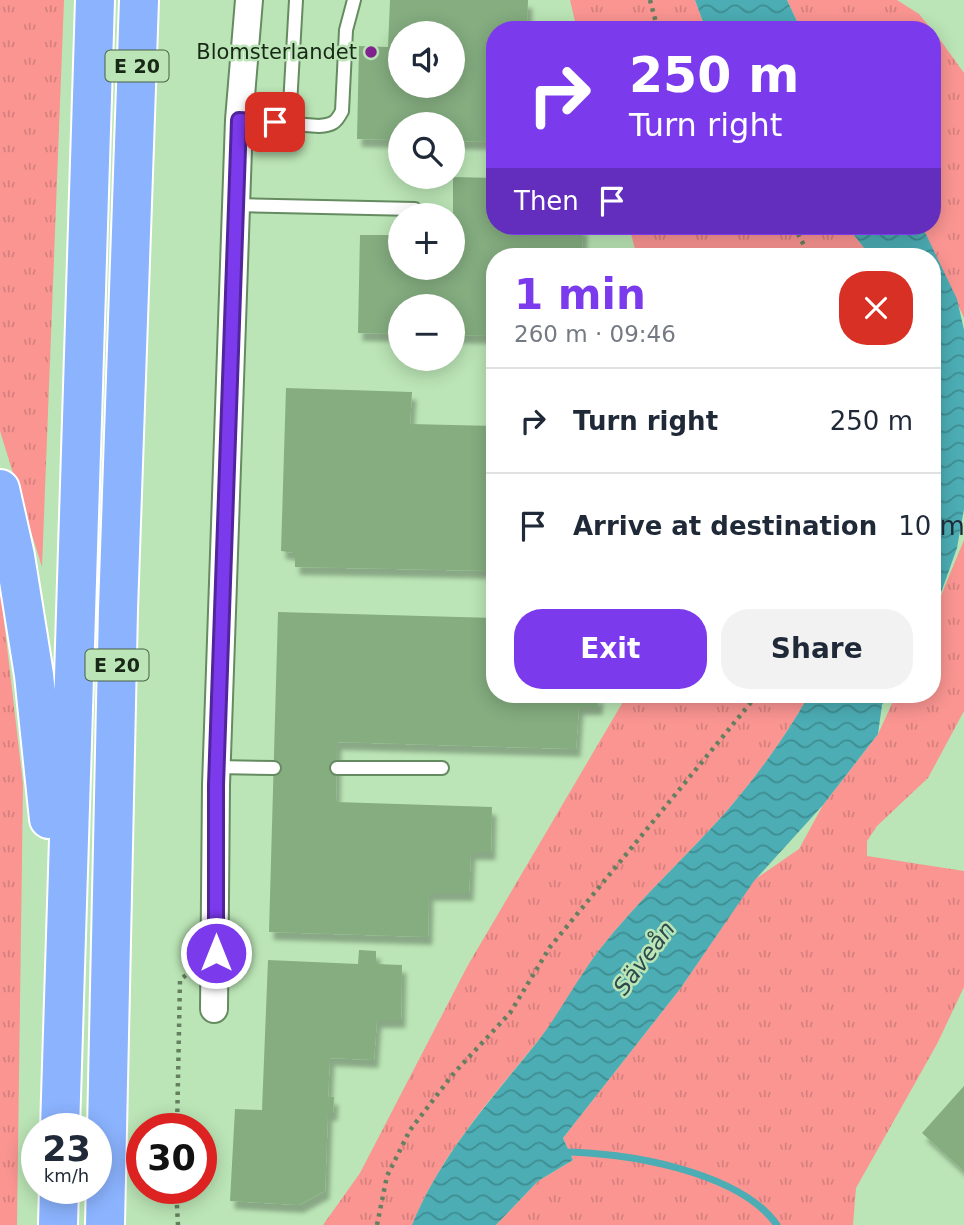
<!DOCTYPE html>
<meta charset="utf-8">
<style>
body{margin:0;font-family:"DejaVu Sans",sans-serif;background:#f2f2f3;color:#1f2937;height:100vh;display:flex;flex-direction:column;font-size:26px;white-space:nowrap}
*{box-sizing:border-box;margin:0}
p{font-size:23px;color:#747a83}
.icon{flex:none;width:38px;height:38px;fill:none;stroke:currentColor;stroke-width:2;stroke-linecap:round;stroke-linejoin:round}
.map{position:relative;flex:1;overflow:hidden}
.details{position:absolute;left:486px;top:248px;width:455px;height:455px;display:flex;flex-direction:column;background:#fff;border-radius:28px;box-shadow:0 4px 18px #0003}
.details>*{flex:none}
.top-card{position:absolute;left:486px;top:21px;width:455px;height:214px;border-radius:28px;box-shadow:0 4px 18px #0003;background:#7c3aed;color:#fff;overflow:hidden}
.fabs{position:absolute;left:388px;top:21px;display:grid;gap:14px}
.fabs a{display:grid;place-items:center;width:77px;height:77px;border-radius:50%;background:#fff;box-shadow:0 4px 18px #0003;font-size:35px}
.speed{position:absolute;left:21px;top:1113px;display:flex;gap:14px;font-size:35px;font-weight:700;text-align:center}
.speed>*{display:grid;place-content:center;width:91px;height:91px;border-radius:50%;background:#fff;box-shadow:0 4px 18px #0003;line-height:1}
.speed small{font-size:18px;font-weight:400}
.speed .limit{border:10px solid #d22;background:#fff;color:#111}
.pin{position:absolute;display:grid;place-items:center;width:60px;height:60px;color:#fff;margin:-30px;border-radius:14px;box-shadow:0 4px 10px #0006}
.me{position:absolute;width:77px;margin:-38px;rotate:0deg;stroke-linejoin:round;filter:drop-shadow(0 0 5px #0008)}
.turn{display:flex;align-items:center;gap:24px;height:147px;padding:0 28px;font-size:32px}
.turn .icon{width:91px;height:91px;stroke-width:2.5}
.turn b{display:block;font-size:49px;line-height:60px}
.then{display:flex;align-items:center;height:66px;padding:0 28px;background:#0003;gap:14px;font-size:26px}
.round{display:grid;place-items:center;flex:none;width:74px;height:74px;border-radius:28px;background:#f2f2f3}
.head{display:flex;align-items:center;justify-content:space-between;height:119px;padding:0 28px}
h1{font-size:42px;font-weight:800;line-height:52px;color:#7c3aed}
.primary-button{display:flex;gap:14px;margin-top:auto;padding:14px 28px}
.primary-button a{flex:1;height:80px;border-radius:28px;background:#7c3aed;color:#fff;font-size:28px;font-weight:800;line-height:80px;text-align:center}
.primary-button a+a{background:#f2f2f3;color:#1f2937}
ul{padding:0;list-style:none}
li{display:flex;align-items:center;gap:21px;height:105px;padding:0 28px;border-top:2px solid #e0e1e3}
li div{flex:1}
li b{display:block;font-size:26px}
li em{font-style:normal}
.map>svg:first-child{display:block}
.grass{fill:url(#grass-tufts)}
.water{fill:url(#water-waves)}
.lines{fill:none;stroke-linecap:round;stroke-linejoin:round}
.stream{stroke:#4cadb4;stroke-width:7}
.building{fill:#85ad80;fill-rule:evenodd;filter:url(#shadow)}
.lane-casing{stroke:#658b60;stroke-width:16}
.street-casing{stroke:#658b60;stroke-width:30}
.highway-casing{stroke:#fff;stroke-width:42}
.path{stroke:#648060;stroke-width:4.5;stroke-dasharray:3.5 5;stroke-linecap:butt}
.lane{stroke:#fff;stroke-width:12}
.street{stroke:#fff;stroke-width:26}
.highway{stroke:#8bb3fe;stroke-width:38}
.route-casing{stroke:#51269a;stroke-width:18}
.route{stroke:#7c3aed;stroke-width:12}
.poi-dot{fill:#81238f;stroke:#bbe5b6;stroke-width:2.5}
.labels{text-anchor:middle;stroke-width:5;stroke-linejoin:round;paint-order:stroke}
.shield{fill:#bbe5b6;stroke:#496146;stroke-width:2}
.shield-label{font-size:19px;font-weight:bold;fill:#182816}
.poi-label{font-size:21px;fill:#182816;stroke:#bbe5b6;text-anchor:end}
.water-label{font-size:23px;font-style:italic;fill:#2c4b4d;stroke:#bbe5b6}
</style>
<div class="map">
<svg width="964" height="1225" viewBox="0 0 964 1225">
<defs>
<pattern id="grass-tufts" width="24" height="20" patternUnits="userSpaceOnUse" patternTransform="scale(1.75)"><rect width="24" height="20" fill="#fa9592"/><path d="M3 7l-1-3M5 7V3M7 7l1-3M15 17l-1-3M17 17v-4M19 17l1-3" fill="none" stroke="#d6807d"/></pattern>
<pattern id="water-waves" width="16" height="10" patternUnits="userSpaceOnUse" patternTransform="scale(1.75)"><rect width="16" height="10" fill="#4cadb4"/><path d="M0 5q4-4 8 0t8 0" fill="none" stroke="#3e8d91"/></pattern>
<filter id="shadow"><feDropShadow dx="4.5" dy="8" stdDeviation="2" flood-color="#0004"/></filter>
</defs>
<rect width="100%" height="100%" fill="#bbe5b6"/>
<path class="grass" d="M0,0H64L42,567L0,431Z
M570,0H695L706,30H577Z
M787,0H897L919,14L932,30H801Z
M933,30L964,73V318L922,226H933Z
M629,226H847L871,257H637Z
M964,540V711L928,778L877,826L867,841V856L964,871V987L937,1044L856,1188L853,1225H496L538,1181L573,1160L563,1138L680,989L754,880L799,849L823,805L878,734L896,695H933V615Z
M0,586L23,784L17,1225H0Z
M627,695H809C786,736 757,776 726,812C685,858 638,900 600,949C577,979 561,1013 537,1042C490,1100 441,1154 412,1225H323L360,1173L468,965Z"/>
<path class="water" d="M695,0H787L801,30H706Z
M847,226H922L957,299L964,330V509L957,548L933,615V257H871Z
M809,695H888L882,705L878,734L823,805L754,881L680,989L563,1138L573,1160L538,1181L496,1225H412C440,1156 488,1103 534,1046C559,1015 576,980 600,949C638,900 685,858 726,812C757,776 786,736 809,695Z"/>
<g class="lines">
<path class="stream" d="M562,1152C624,1152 739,1171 777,1225"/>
</g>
<path class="building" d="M390,0H528L527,30H495V142L453,141V124H401V140L357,139L359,46L388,47ZM401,33H453V86H401Z
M453,177L495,178V226H583L582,257H495V336L453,335V306H401V334L358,333L360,235H401V268H453Z
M286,388L412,392L410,424L495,426V571L295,567V553L281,551Z
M278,612L495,618V695H599L598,707H579L576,749L337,742L336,802L492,807L491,852H471L469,893H429L428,937L269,932Z
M359,950L376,951V964L402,965L401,1020H377L374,1060L330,1058L328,1097H334L333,1113H328L325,1191L299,1205L230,1201L235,1109L262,1110L268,960L358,964Z
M964,1086V1171L922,1133Z"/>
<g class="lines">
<g class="lane-casing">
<path id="lane" d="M239,120L319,126C332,125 336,123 342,111L346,30L354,0
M289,123L296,0
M237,205L415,209
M216,767L274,768
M337,768H442"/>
</g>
<g class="street-casing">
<path id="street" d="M214,1009L216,785L239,120L249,0"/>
</g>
<g class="highway-casing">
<path id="highway" d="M0,489L15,556L34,675L49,819
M60,1129L95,0
M58,1225L59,1188
M105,1225L118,609L139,0"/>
</g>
<path class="path" d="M650,0L658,30
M794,226L810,257
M177,1129L180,980L191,971
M176,1188L178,1225
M377,1225L387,1176L410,1130L454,1073L510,1013L550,947L757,695"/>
<use href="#lane" class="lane"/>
<use href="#street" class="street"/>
<use href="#highway" class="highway"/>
</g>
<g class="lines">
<g class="route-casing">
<path id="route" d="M216,953V785L239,120L275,122"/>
</g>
<use href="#route" class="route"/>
</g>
<circle class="poi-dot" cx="371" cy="52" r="7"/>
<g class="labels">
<g class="shield">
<rect x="105.5" y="50.5" width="63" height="31" rx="5"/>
<rect x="85.5" y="649.5" width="63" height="31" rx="5"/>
</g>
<g class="shield-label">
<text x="137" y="73">E 20</text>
<text x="117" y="672">E 20</text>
</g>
<g class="poi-label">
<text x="357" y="59">Blomsterlandet</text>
</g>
<g class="water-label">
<text transform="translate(644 958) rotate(-53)" y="8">Säveån</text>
</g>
</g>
</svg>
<div class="fabs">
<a><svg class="icon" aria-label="sound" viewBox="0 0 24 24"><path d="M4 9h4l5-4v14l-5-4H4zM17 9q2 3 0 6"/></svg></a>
<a><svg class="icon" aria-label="search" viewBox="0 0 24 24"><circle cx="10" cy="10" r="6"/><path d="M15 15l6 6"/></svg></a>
<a>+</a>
<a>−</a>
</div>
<div class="speed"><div>23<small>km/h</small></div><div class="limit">30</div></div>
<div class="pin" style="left:275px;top:122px;background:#d93025"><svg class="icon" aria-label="arrive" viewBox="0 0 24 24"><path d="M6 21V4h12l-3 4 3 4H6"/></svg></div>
<svg class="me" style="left:216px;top:953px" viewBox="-20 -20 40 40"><circle r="17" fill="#7c3aed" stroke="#fff" stroke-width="3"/><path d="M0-11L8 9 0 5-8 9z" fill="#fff"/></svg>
<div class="top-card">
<div class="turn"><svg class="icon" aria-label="right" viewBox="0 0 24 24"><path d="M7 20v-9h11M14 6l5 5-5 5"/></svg><div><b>250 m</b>Turn right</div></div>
<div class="then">Then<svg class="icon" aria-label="arrive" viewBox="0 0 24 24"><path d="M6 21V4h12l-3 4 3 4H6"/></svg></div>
</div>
<section class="details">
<div class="head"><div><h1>1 min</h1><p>260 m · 09:46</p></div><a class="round" style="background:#d93025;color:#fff"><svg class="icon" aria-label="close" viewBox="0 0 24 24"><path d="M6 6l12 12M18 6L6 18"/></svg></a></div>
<ul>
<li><svg class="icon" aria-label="right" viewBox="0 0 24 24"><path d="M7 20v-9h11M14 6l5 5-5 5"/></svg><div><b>Turn right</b></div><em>250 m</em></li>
<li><svg class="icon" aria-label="arrive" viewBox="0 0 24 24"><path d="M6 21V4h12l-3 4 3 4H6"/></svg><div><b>Arrive at destination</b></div><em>10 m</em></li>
</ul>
<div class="primary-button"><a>Exit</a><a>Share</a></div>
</section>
</div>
